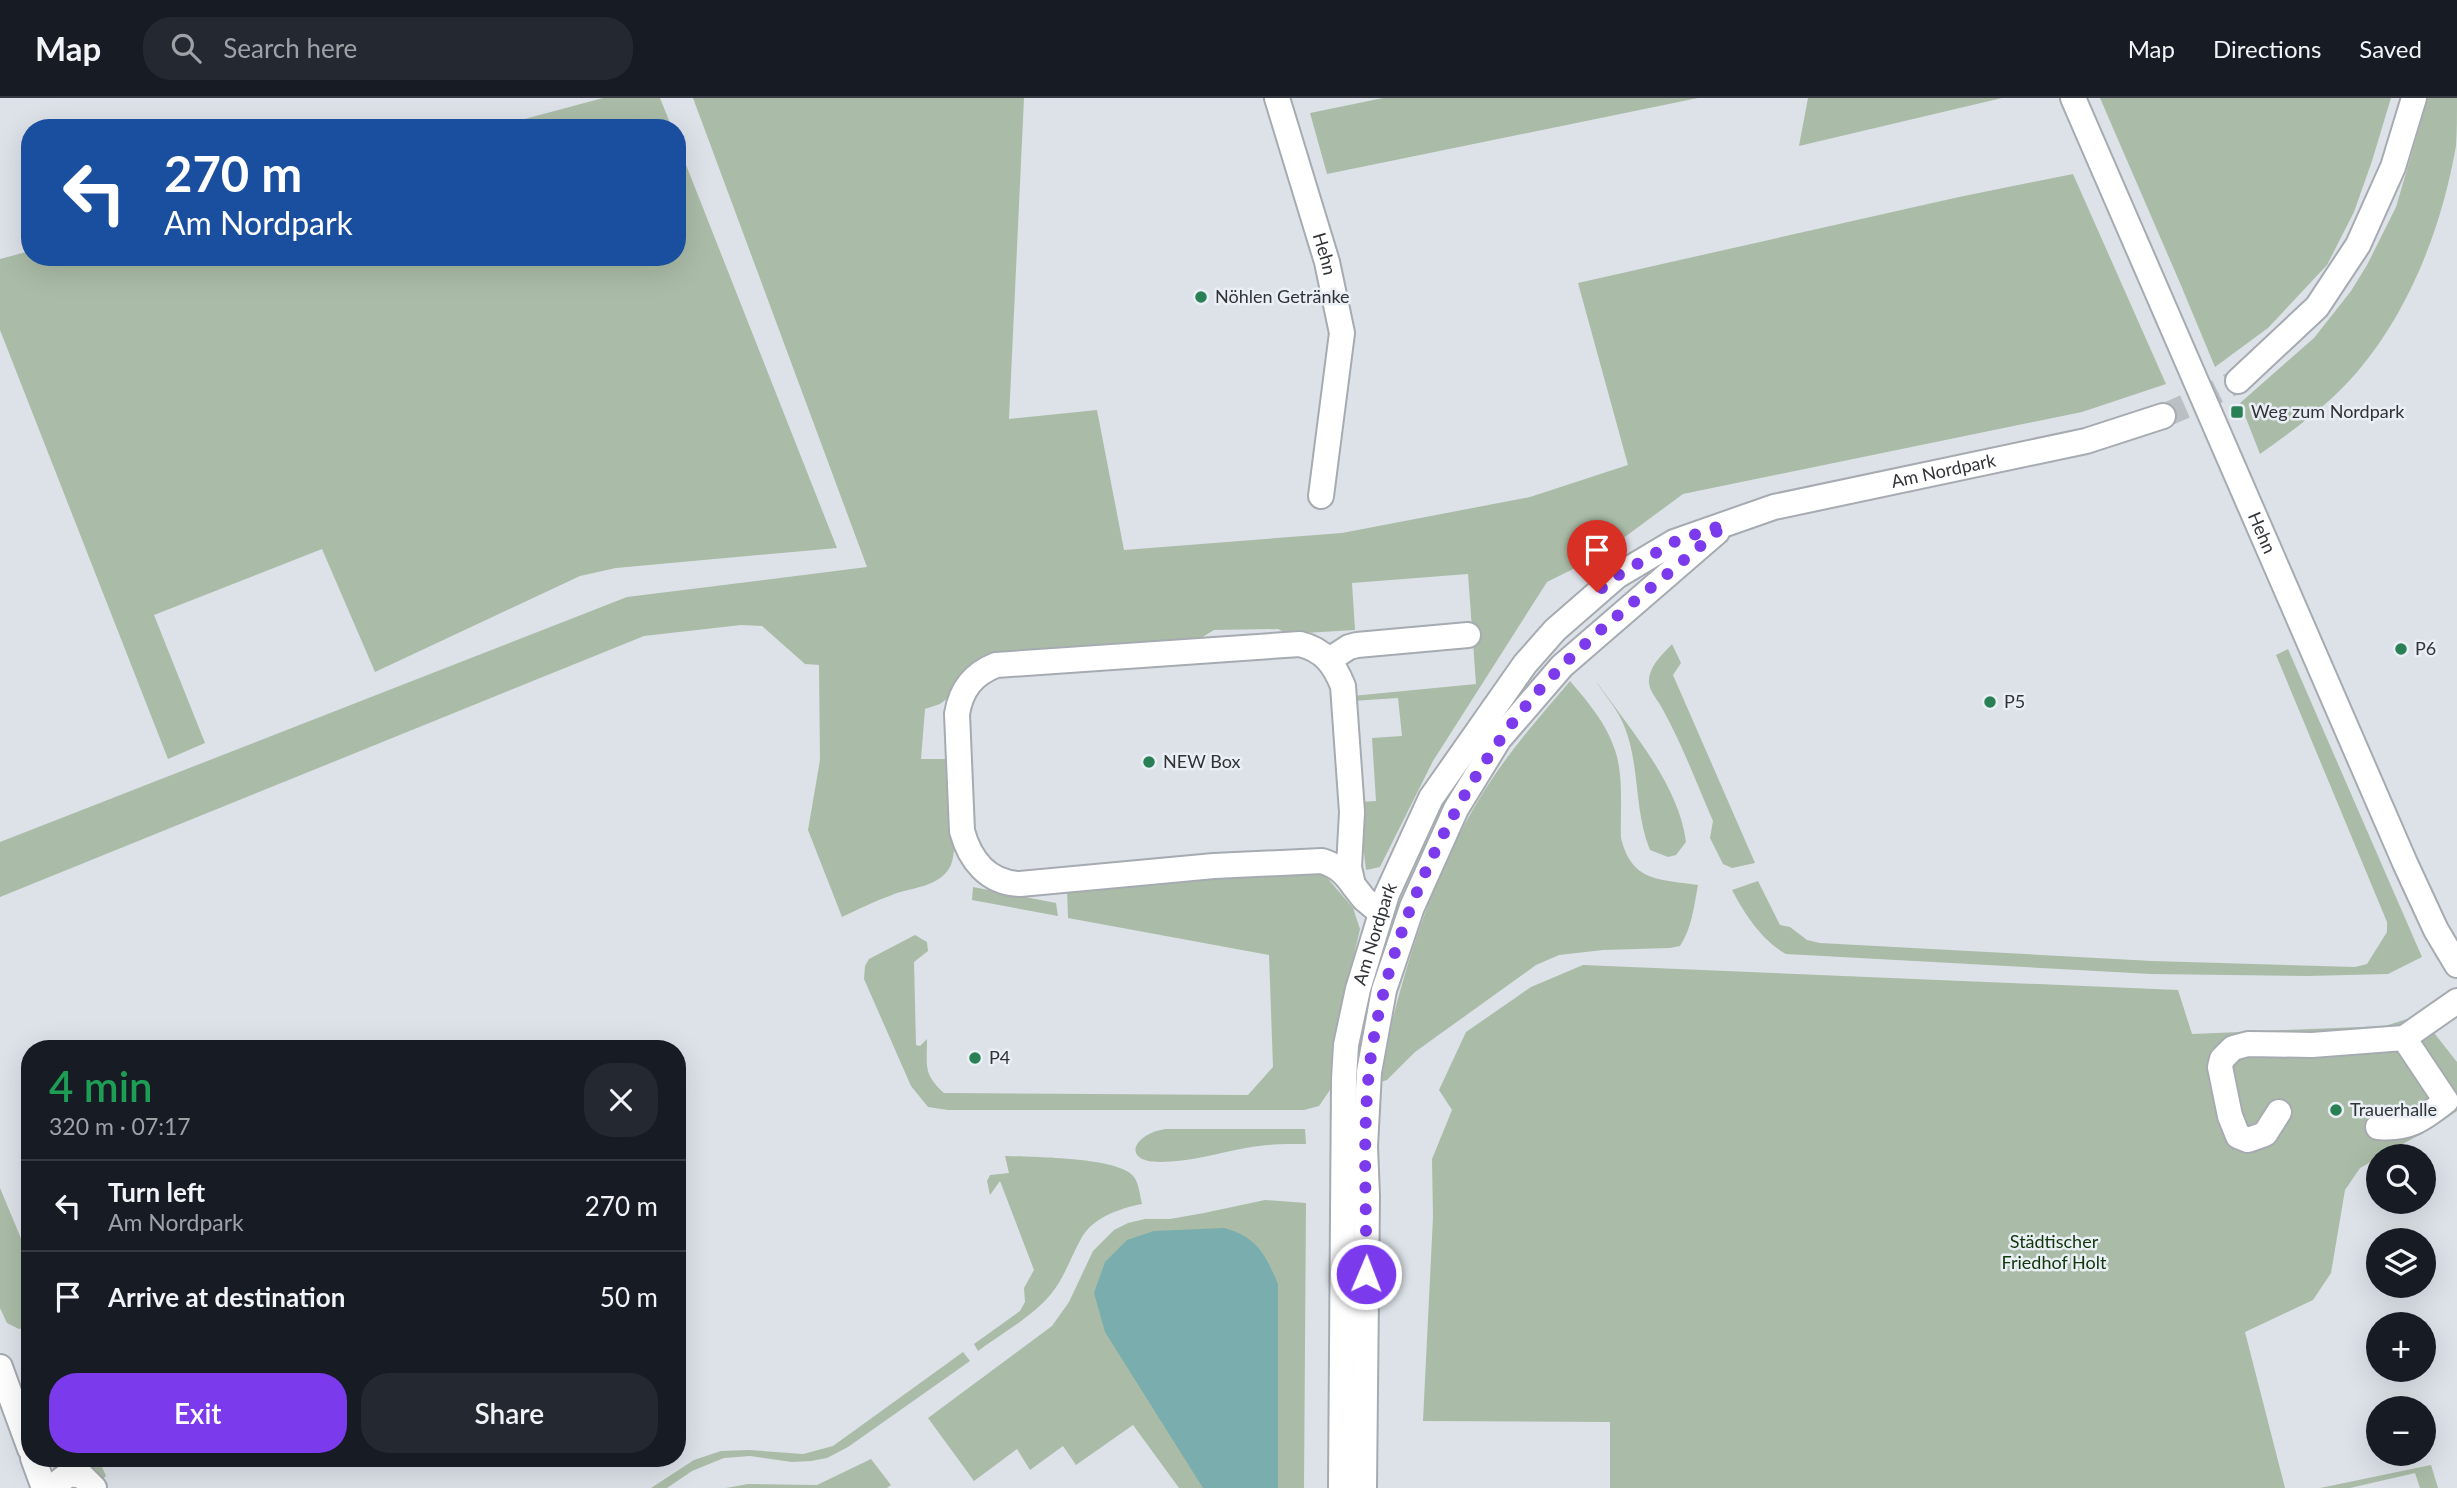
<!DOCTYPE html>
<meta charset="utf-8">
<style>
body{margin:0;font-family:Lato,sans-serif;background:#242831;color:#f1f3f6;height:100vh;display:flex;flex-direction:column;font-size:26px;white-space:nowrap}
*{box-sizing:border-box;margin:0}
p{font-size:23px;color:#9ea1a6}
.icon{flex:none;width:38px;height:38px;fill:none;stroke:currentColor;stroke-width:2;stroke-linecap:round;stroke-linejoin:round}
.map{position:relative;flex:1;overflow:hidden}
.drawer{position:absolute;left:21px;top:942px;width:665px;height:427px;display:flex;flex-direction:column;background:#171b24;border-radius:28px;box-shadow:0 7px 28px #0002}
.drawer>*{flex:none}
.hud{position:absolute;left:21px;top:21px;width:665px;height:147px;border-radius:28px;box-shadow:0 7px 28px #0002;background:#1a4fa0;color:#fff;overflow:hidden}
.buttons{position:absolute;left:2366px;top:1046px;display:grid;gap:14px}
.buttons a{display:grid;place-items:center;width:70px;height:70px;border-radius:50%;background:#171b24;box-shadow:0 7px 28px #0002;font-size:35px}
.pin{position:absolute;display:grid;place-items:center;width:60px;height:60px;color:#fff;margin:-72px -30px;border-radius:50% 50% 50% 0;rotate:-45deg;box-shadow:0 0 7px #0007}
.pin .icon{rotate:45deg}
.me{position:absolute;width:77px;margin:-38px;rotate:1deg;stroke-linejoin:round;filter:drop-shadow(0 0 5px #0008)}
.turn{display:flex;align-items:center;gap:24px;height:147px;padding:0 28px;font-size:32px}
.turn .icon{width:91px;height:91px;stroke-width:2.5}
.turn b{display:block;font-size:49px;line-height:60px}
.round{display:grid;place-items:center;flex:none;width:74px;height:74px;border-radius:28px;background:#242831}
.headline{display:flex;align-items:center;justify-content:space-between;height:119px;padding:0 28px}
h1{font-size:42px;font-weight:600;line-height:52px;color:#1e9e55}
.action{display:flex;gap:14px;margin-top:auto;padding:14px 28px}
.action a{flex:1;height:80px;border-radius:28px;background:#7c3aed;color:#fff;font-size:28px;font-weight:600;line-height:80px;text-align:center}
.action a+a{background:#242831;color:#f1f3f6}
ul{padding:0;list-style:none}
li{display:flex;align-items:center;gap:21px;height:91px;padding:0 28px;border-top:2px solid #363941}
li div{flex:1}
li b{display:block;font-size:26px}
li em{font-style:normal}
header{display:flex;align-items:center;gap:42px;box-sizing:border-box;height:98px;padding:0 35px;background:#171b24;border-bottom:2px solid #363941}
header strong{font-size:33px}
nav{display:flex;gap:38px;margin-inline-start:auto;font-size:24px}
.search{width:490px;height:63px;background:#242831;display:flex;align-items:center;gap:18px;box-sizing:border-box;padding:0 24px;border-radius:28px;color:#9ea1a6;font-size:26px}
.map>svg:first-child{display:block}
.green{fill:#aabca7}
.water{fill:#7aadae}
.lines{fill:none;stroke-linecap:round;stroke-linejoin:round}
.minor-tunnel{stroke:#babfc4;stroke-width:24;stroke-dasharray:24 12;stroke-linecap:butt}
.minor-casing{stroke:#a6abb1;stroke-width:28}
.minor{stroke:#fff;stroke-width:24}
.route{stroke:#7c3aed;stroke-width:12;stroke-dasharray:0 21.6}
.poi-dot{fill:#298054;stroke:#e9eff5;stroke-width:2.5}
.labels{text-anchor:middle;stroke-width:5;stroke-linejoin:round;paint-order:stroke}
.street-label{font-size:18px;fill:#313336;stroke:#e9eff5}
.poi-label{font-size:18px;fill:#313336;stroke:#e9eff5;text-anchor:start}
.park-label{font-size:18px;fill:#10370a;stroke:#e9eff5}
</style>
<header>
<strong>Map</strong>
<div class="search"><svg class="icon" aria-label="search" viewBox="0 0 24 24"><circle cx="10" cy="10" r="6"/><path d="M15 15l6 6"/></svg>Search here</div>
<nav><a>Map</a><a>Directions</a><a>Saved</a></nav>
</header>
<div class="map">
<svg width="2457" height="1390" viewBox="0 0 2457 1390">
<rect width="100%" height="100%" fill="#dce2e8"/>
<path class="green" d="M603,0H660L672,30H491Z
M693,0H1024L1009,321L1097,312L1124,452L1342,435L1530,399L1628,367L1578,185L1959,99L2073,76L2166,286L2082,314L1683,396L1599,458L1547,484L1433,663L1380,769L1366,772L1358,704L1376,703L1372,640L1402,638L1398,600L1352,603V598L1476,586L1468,476L1352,485L1355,532L1288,536L1278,531L1214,532L1196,543L1002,559L940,606L925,611L921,661H949C951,684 960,751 950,769C938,790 911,789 892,797C875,803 859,811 842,819L808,732L820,662L819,567L805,566L762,528L741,527L644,538L0,799V744L627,499L867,469Z
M1383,0H1698L1327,76L1310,15Z
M1808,0H2002L1799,48Z
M2100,0H2391L2372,63L2354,114L2327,167L2268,230L2215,269L2180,185Z
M2428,0H2457C2457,16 2457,33 2456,48C2442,128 2411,210 2358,273C2330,306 2295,331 2260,356L2240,305L2314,240L2351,193L2367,167L2396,109Z
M677,44L837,450L616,470L580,478L375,574L322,451L154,517L205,645L168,661L0,232V161L30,153V159H677Z
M1672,546L1681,565L1673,577L1755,765L1732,770L1723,766L1710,740L1713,723C1697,686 1682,646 1662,610C1657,601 1648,592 1649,582C1650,567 1663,556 1672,546Z
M2288,551L2422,859L2388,876L2307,878L2151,876L1786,856C1762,843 1744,815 1732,792L1758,783L1780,827L1790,829L1807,842L1820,845L2152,863L2355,869L2367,866L2387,834V824L2276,557Z
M1570,583C1588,604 1606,625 1615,652C1624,678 1620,712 1621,740C1632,784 1658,781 1698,787C1694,808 1692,830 1680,848L1670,850L1603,852L1559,857L1536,867L1415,954L1387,982L1377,985C1402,878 1431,770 1494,678C1517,644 1544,614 1570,583Z
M1596,583C1629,630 1679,686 1686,744L1676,757L1668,759L1650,752C1634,713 1640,669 1625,630C1619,613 1605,598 1596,583Z
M1299,773L1324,776L1353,810L1360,831L1345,897L1332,989L1319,1008L1304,1012H948L928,1009L911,988L864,881L865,868L869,861L915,837L927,844L928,853L914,864L916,947L920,948L927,941C927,969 923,975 944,995L1248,997L1273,969L1269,857L1068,820L1067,790Z
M973,789L1056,805L1058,818L972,802Z
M1583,867L2178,892L2192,936L2385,928L2420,917L2457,964V1013L2435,1028L2360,1070L2345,1092L2331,1175L2313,1202L2245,1234L2285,1390H1610V1324L1423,1323L1433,1119L1432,1061L1452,1012L1439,992L1466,934L1531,889Z
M1166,1031H1305L1306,1046C1286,1046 1266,1046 1246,1050C1218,1055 1189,1064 1160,1064C1120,1064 1134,1035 1166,1031Z
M1005,1058C1030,1059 1120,1059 1134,1079C1139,1086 1140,1098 1142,1106C1121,1110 1094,1119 1082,1139C1071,1158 1065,1179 1051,1196C1032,1219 1002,1235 978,1253L974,1246L1020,1213L1025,1204L1024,1190L1034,1172L1000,1083L990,1097L987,1083L990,1077L1009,1075Z
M0,1090L30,1162V1228L19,1231L7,1225L0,1210Z
M1265,1102L1306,1105L1304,1390H1179L1133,1327L1076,1367L1063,1348L1030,1372L1017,1351L974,1383L928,1320L1052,1228L1069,1204L1093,1153L1114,1132L1128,1125L1145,1121H1170L1204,1115Z
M963,1254L970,1263L848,1349L827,1360L811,1363L792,1364L750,1358L724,1360L692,1373L667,1390H651L694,1362L721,1353L749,1352L803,1356L833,1348Z
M49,1360H98L106,1378L101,1383L70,1370L54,1371Z
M871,1361L891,1387L887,1390H726L748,1386L817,1387Z
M2431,1367L2438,1390H2420L2415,1375L2350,1390H2320Z"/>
<path class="water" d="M1224,1130C1257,1139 1265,1156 1278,1186V1390H1203L1105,1234L1094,1195L1105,1164L1127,1142L1154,1133Z"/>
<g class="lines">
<path class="minor-tunnel" d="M2163,318L2202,301L2238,283"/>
<g class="minor-casing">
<g id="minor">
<path id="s1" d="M1277,0L1327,164L1342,235L1321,398"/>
<path id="s2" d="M2073,0L2405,765L2436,832L2457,867"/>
<path d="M2238,283L2317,209L2358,147L2393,69L2414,0"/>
<path d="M1329,562L1349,549L1357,547L1468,537"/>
<path d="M1353,787C1344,774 1337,768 1322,763L1214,768L1020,786C988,785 970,762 962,733L957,616C961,591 973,576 996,567L1300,546C1324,552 1334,566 1343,588L1352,714L1349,769L1353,787L1364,801L1381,815"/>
<path d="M2279,1014L2265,1036L2248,1042L2238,1038L2230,1018L2220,969L2222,961L2233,950L2248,946L2312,947L2404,940L2457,903"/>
<path d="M2378,1029C2409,1032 2423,1021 2446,1003L2404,940"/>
<path d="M0,1269L30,1351"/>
<path d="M33,1360L44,1390"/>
<path d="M51,1390L69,1376L82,1378L94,1390"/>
<path id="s3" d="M1341,1390L1344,981L1346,947L1358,891L1387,796L1431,700L1525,566L1555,532L1617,478L1674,444L1774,409L2086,343L2163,318"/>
<path d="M1364,1390L1367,1098L1365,1048L1369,974L1384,892L1412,809L1456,711L1499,641L1562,568L1717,434"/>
</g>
</g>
<use href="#minor" class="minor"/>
</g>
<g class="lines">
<path class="route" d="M1366,1176C1367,1109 1362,1041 1369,974C1384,835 1462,668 1561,569C1612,518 1672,475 1725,426L1674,444L1617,478L1597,494"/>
</g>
<g class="poi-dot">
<circle cx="1201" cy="199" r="7"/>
<rect x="2230" y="307" width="14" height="14" rx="3.5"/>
<circle cx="2401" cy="551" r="7"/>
<circle cx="1990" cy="604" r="7"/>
<circle cx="1149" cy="664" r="7"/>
<circle cx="975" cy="960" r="7"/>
<circle cx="2336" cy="1012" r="7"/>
</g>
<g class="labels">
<g class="street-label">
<text dy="6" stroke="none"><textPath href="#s1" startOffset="163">Hehn</textPath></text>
<text dy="6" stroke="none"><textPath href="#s3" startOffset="1342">Am Nordpark</textPath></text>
<text dy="6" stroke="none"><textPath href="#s2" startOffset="474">Hehn</textPath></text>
<text dy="6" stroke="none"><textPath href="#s3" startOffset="558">Am Nordpark</textPath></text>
</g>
<g class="poi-label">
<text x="1215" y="205">Nöhlen Getränke</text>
<text x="2251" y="320">Weg zum Nordpark</text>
<text x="2415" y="557">P6</text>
<text x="2004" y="610">P5</text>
<text x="1163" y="670">NEW Box</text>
<text x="989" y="966">P4</text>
<text x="2350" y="1018">Trauerhalle</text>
</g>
<g class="park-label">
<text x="2054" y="1150">Städtischer<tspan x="2054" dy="21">Friedhof Holt</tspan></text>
</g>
</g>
</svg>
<div class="buttons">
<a><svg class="icon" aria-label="search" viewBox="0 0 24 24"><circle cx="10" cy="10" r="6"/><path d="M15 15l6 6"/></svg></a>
<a><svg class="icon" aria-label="layers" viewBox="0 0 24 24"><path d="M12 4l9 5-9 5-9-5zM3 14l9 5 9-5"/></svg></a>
<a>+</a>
<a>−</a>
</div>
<div class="pin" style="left:1597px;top:494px;background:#d93025"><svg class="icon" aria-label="arrive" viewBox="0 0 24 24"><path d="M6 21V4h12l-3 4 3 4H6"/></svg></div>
<svg class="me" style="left:1366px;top:1176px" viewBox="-20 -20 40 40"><circle r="17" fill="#7c3aed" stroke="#fff" stroke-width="3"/><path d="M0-11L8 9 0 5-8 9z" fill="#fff"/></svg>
<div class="hud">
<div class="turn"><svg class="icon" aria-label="left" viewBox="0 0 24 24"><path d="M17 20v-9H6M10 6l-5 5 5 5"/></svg><div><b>270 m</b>Am Nordpark</div></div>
</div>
<section class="drawer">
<div class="headline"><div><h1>4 min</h1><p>320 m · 07:17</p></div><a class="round"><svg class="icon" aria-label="close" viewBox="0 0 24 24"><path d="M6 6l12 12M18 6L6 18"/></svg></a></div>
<ul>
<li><svg class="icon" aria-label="left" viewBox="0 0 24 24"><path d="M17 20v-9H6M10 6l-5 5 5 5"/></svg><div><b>Turn left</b><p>Am Nordpark</p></div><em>270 m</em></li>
<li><svg class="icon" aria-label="arrive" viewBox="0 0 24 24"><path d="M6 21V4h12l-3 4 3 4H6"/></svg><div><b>Arrive at destination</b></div><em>50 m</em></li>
</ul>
<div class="action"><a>Exit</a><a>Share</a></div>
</section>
</div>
